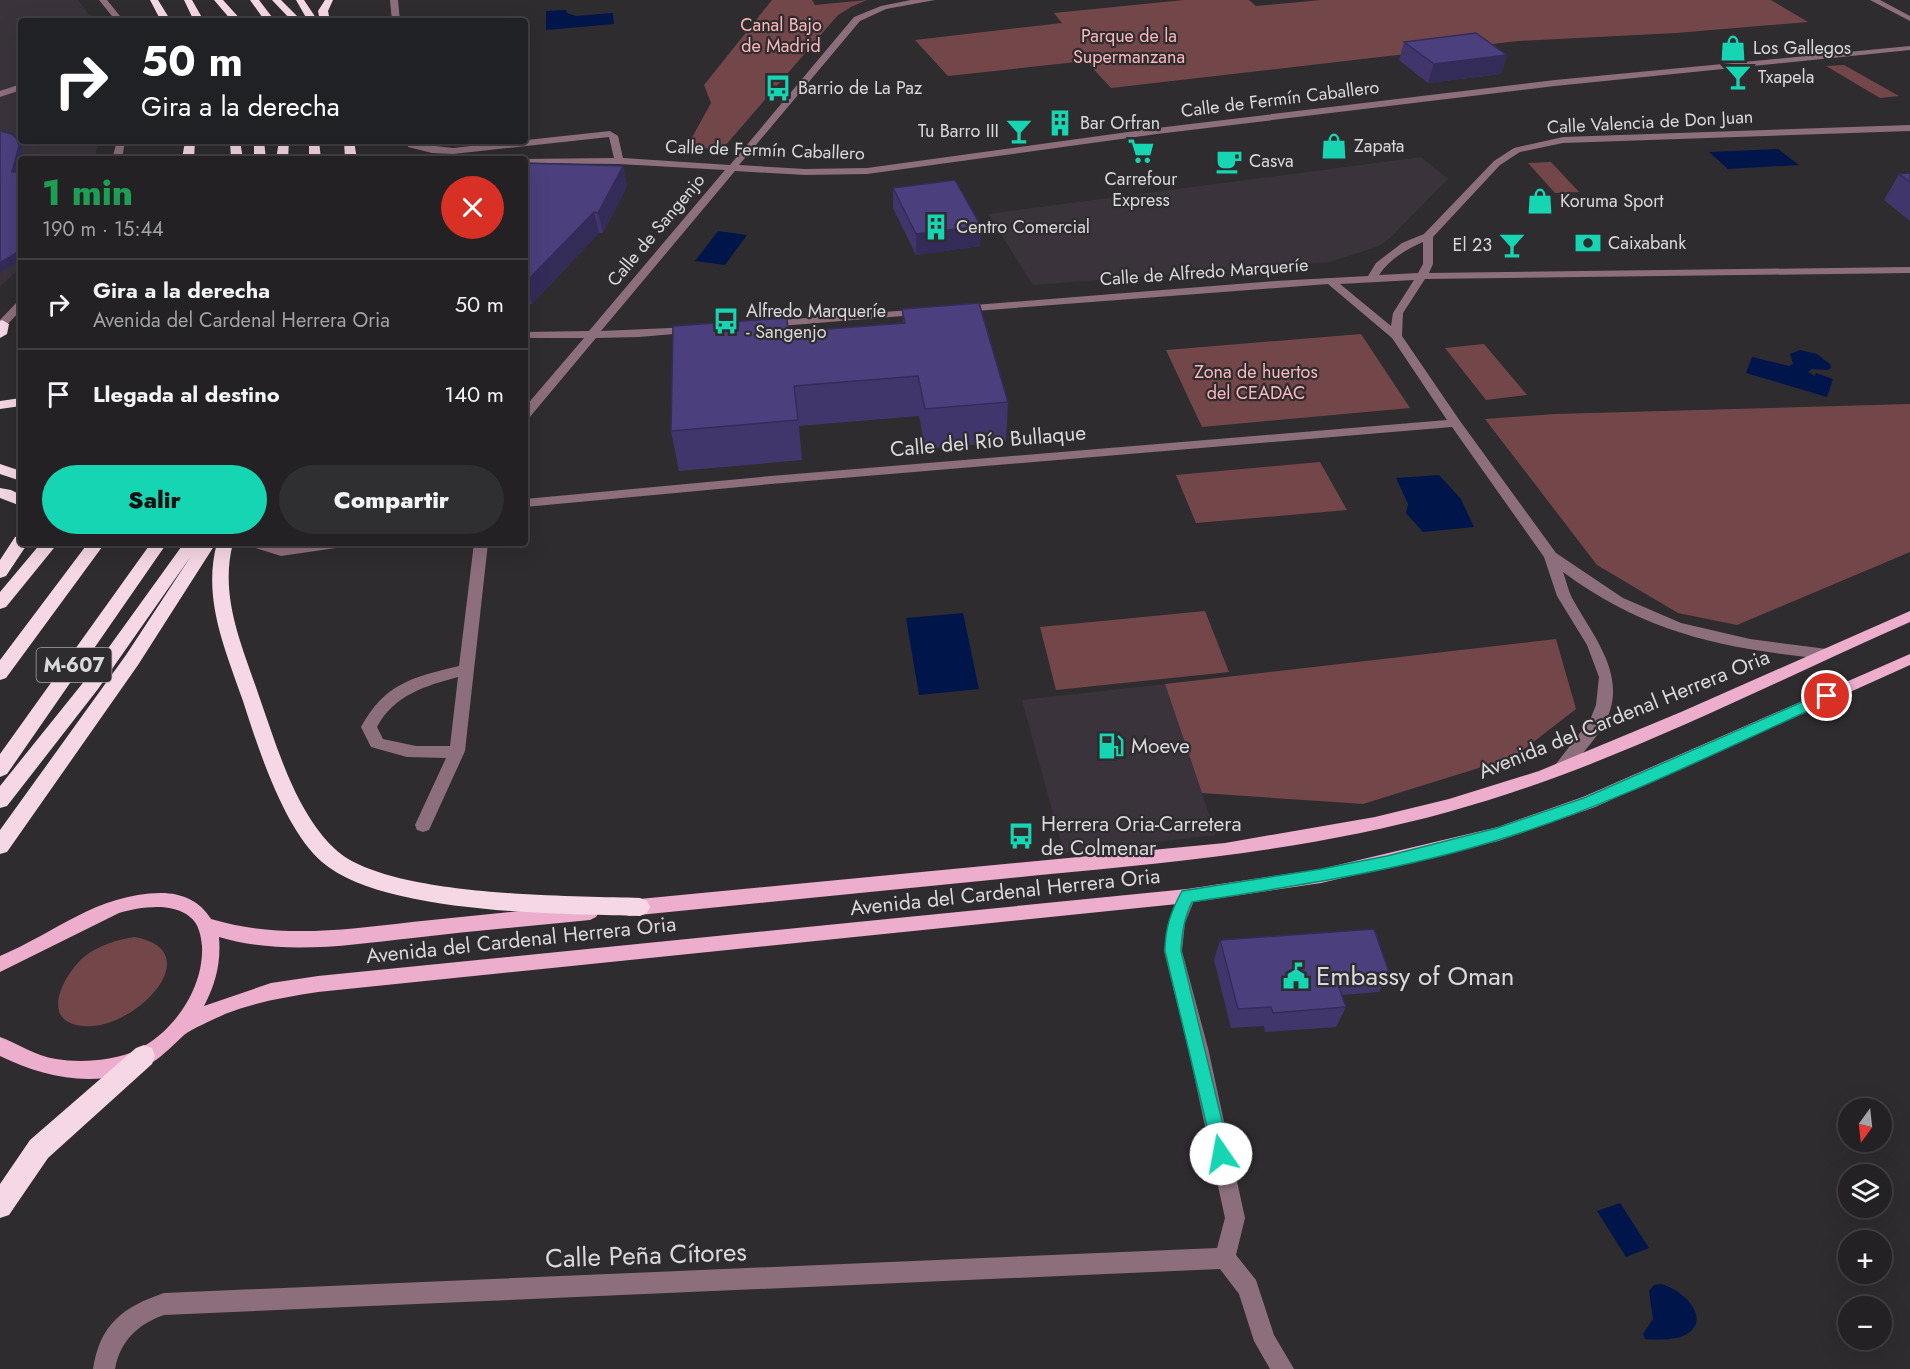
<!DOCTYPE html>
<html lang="es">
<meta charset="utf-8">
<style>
body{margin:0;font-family:Jost,sans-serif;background:#2f2e30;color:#f1f3f6;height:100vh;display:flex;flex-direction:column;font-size:22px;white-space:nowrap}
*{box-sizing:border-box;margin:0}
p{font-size:20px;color:#a3a3a6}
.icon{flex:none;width:33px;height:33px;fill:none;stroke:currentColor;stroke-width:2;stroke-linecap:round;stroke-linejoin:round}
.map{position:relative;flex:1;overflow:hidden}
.side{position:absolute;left:18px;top:156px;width:510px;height:390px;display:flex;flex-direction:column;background:#232123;border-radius:6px;box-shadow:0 6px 24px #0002,0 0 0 2px #403e41}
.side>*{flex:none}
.top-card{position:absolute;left:18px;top:18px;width:510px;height:126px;border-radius:6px;box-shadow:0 6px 24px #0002,0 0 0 2px #403e41;background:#202124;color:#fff;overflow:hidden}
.needle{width:39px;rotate:195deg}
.buttons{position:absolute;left:1838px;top:1098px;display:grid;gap:12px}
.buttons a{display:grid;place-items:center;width:54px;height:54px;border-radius:50%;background:#232123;box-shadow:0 6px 24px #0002,0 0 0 2px #403e41;font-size:30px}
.pin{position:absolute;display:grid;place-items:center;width:51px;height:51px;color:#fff;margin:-26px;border:3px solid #fff;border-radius:50%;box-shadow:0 2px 6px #0007}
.me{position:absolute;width:66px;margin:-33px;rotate:348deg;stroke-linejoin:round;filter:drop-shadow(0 0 4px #0008)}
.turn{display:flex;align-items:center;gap:21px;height:126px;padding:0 24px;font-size:27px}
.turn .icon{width:78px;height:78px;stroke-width:2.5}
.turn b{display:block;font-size:42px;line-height:51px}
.round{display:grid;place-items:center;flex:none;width:63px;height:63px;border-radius:32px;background:#2f2e30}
.overview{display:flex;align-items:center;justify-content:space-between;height:102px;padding:0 24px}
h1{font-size:36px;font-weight:800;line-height:45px;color:#1e9e55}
.primary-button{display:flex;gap:12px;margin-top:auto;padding:12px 24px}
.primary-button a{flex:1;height:69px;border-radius:36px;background:#16d5b3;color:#111;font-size:24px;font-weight:800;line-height:69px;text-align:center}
.primary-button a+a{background:#2f2e30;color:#f1f3f6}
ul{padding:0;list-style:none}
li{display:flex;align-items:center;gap:18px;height:90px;padding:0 24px;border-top:2px solid #403e41}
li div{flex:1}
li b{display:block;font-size:22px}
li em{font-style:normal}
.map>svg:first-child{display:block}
.built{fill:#3a333b}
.green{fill:#734749}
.water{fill:#00164a}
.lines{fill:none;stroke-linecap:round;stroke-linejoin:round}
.minor{fill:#8d6e7d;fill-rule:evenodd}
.major{fill:#edadcd;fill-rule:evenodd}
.highway{fill:#f6d7e6;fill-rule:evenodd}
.wall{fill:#40366c}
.shaded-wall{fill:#342c58}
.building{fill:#4b3f7d;stroke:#342c58;stroke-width:1.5}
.route{fill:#16d5b3;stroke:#0e8a74;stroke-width:1.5}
.labels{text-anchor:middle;stroke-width:4.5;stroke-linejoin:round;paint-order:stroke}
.far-park-label{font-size:18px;fill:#fbb7ba;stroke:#2f2c2f}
.far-poi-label{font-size:18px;fill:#d9d8da;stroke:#2f2c2f;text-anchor:start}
.far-street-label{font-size:18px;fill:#d9d8da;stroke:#2f2c2f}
.shield{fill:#2f2c2f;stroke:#a6a4a7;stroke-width:1.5}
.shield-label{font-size:20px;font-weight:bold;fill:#d9d8da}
.street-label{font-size:21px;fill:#d9d8da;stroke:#2f2c2f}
.poi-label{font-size:21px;fill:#d9d8da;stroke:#2f2c2f;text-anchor:start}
.near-poi-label{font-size:26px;fill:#d9d8da;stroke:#2f2c2f;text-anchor:start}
.near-street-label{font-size:26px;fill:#d9d8da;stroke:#2f2c2f}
</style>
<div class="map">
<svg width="1910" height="1369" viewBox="0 0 1910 1369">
<rect width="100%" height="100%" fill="#2f2c2f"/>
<path class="built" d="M0,0H78L94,21H21V141H98L95,159H21V268L0,286Z
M1421,157L1448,179L1390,238L1379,246L1330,262L1033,285L988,214Z
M1165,684L1216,835L1064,853L1022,700Z"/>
<path class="green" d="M772,0H812L815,5L867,0L851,7L838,15L724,147L685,150L711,103L704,85Z
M1184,0H1249L1256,6L1321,0H1771L1808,22L1676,33L1518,41L1111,88L1086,61L948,76L915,40L1062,23L1054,13Z
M1844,65L1899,96L1880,98L1826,66Z
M1551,162L1579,192L1555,193L1528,163Z
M1361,334L1410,408L1202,427L1166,350Z
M1484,344L1527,395L1486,400L1445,348Z
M1910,404V552L1737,625L1678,613L1597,565L1485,419L1555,414Z
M1320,462L1347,510L1196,523L1176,475Z
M1205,611L1229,672L1056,690L1040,627Z
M1556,639L1576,709L1514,757L1363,804L1202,793L1165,684Z
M134,937C211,950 136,1031 83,1026C38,1022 64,974 84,957C99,945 116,940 134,937Z"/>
<path class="water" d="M566,10L567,13L576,16L613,13L614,24L546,30V11Z
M1778,149L1799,165L1728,169L1709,152Z
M718,231L747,235L725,265L695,261Z
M1800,350L1817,354L1830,364L1831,368L1828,370L1812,369L1808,372L1815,376L1816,373L1833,379L1827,397L1746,373L1752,357L1789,366L1793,364L1790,354Z
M1439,475L1461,499L1474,527L1423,532L1406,513L1408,504L1396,478Z
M963,613L979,689L919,695L906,618Z
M1620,1203L1649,1248L1626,1257L1597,1211Z
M1661,1284C1682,1289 1716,1320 1683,1336C1674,1340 1655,1340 1645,1339L1643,1334L1653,1319L1649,1291L1654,1285Z"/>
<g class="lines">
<path class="minor" d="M99,0H107L124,21H116Z
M390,0H398L400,21H392Z
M911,0H935L886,9L860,21L739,165L805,169L867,168L1157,128L1555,80L1910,46V50L1555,86L1157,134L867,174L805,175L735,171L601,331L693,327L697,328V332L639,337L596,338L529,418L525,419V407L584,338H525V332L589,331L725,170L619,164L525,163V159H521L614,158L609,137L453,154L432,153L408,147V143L453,148L610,131L618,136L623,158L730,165L854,17L881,6Z
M1870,0H1880L1910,16V21Z
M21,84V90L0,97V91Z
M1910,125V131L1563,143L1520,152L1500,165L1433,237V264L1429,273L1910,267V273L1425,279L1403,313L1402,336L1460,421L1556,553L1623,598L1681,623L1750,639L1827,649L1834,654L1827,659C1725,649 1647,634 1563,572C1566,580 1568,590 1572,598C1594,638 1631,679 1603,726C1593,743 1578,758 1566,773L1560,775L1554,773L1552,769L1590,720L1596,705L1599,677L1587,645L1557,596L1544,557L1452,427L771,484L525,507V499L771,476L1447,420L1392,338L1328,284L962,312L957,309L962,306L1275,281L1368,276L1376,263L1402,243L1424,234L1494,161L1514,148L1563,137ZM1423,242V264L1418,273L1379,275C1389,260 1406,249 1423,242ZM1414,280L1393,313L1391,326L1340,284Z
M117,141H125L122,159H112Z
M465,156H504L509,159H460Z
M21,301V310L4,328L0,329V320L17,302Z
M923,309L928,312L927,314L768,327L762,324L768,321Z
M247,543H269L281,546L308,543H350L343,547L281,556L249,546Z
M474,543H488L465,751L429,830L423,832L417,830L415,825L446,758L407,757L371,747L361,727C385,683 413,677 459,666ZM458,677L450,746H416L383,739L377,727C394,695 425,686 458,677Z
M1187,889L1193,891L1196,896L1185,923L1182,951L1208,1048L1245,1218L1236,1255L1256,1280L1274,1335L1294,1369H1270L1254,1341L1239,1294L1220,1269L164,1315C138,1324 120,1341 115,1369H93C100,1324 123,1307 164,1293L1217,1248L1225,1218L1188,1048L1164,951L1168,923L1181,891Z"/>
<path class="major" d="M1910,611V622C1758,689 1609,768 1448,812C1314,849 1178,862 1040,875C903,889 766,902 629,916L623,913L620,908L623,903L629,900L1225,843L1375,817L1449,799L1539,771L1681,712Z
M1910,654V665L1595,807L1498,841L1321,883L1187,903L318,992C286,997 255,1002 225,1014C213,1020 195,1027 184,1035C174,1044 165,1054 153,1062C104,1091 47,1079 0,1056V1037C19,1044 35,1056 56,1059C80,1063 114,1061 137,1050C174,1032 204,988 202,946C201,936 199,924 190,917C172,902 140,907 119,913L0,972V956C57,932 96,894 161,893C182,893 200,901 211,919C278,939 343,930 412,922C471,916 531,910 590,904L596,907L599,912L596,917L590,920C531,926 472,931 413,938C348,945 283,956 219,937C221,963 216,983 204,1006L271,983L318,976L1187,889L1321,869L1498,827L1583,797Z"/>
<path class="highway" d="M150,0H158L171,21H161Z
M184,0H192L204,21H194Z
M214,0H223L242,21H232Z
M250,0H259L275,21H265Z
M272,0H281L302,21H292Z
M296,0H304L318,21H308Z
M325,0H333L328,11L330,21H320L318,11Z
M185,141H195L194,159H182Z
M230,141H240L243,159H231Z
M254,141H264L266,159H254Z
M279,141H289L288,159H276Z
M309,141H319L321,159H309Z
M344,141H354L357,159H345Z
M2,320L9,324L7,334L0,338V321Z
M21,398V406L0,409V401Z
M0,464L21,471V481L0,474Z
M0,488L11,490L21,495V506L0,498Z
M21,536V543H28L6,576L0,578V560L15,537Z
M41,543H58L6,607L0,609V592Z
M88,543H105L6,678L0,680V660Z
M151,543H167L7,774L0,777V754Z
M184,543H216L138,665L7,852L0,854V830L126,655L191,556L98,689L7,806L0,808V786L86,679Z
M217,543H233C219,597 242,645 259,696C277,747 295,811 335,849C385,897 570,896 640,898L647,901L650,907L647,913L640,916C562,914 381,914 322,862C284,829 258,748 243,701C225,649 202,598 217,543Z
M144,1045L152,1048L155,1056L152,1064L48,1158L9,1215L0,1218V1184L30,1140L136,1048Z"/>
</g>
<path class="wall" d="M1404,42L1507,55L1501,74L1428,83L1399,60Z
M525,163L623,166L627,186L603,233H599L532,304L525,305Z
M1910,173V221L1884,200L1899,174Z
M893,188L981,226L980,246L916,255L893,208Z
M902,309L1008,402L1006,442L925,449L919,416L799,426L802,460L679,471L671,431L789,332L903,323Z
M1220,940L1389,972L1379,992L1342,995L1346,1007L1336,1027L1265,1032L1264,1026L1231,1028L1214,960Z"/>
<path class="shaded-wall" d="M1507,55L1501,74L1428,83L1434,64Z
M17,139L21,146L23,153L16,178L12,172Z
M623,166L627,186L603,233L598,213Z
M594,212L599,233L532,304L526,283Z
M981,226L980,246L916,255V234Z
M21,250V260L0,272V263Z"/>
<path class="building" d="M1476,33L1507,55L1434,64L1404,42Z
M0,131L12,134L17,139L19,146L12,172H21V192L18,194L21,197V250L0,263Z
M525,163L623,166L598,213L594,212L525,283Z
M1910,173V182L1899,174Z
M955,180L981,226L916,234L893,188Z
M979,303L1008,402L925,409L918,376L794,386L798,420L671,431L673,326L787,318L788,332L905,323L902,309Z
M1374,929L1389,972L1335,976L1346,1007L1273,1013L1271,1007L1238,1009L1220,940Z"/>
<path class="route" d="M1827,691L1832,693L1834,696L1832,700C1723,749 1614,805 1498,840C1398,871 1295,886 1192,902C1184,918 1182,933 1181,951L1230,1154L1227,1160L1221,1163L1215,1160L1165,951C1165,928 1171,911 1182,891L1321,869L1387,856L1497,828L1584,798Z"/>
<defs>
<g id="shop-bare" transform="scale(2.07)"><path d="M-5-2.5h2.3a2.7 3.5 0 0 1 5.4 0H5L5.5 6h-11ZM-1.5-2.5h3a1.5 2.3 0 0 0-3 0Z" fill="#16d5b3" stroke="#2f2c2f" stroke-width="2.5" paint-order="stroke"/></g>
<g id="bar-bare" transform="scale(2.07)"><path d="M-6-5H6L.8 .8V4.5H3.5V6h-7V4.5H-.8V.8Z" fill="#16d5b3" stroke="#2f2c2f" stroke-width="2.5" paint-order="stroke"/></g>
<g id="bus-bare" transform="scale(2.07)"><path d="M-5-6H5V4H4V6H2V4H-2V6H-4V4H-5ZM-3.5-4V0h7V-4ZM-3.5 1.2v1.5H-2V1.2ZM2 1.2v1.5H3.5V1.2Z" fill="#16d5b3" stroke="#2f2c2f" stroke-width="2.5" paint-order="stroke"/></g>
<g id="building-bare" transform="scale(2.07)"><path d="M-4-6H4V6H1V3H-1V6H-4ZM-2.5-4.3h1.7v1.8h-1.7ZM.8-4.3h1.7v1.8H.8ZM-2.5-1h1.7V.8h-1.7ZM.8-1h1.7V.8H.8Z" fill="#16d5b3" stroke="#2f2c2f" stroke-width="2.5" paint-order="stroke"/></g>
<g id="supermarket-bare" transform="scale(2.07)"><path d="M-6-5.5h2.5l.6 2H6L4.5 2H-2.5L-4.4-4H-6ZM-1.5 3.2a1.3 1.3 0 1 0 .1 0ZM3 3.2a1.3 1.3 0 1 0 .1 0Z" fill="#16d5b3" stroke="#2f2c2f" stroke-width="2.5" paint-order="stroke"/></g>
<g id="cafe-bare" transform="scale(2.07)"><path d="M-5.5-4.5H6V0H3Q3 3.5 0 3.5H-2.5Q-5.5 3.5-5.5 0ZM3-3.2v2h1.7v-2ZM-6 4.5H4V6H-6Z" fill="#16d5b3" stroke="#2f2c2f" stroke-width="2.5" paint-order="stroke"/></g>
<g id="bank-bare" transform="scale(2.07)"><path d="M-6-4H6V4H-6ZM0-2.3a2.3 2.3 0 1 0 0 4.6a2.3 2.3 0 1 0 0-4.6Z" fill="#16d5b3" stroke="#2f2c2f" stroke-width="2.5" paint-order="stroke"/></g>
<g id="fuel-bare" transform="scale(2.07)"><path d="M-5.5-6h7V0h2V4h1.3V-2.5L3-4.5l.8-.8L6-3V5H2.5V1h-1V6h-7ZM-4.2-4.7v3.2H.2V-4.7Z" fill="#16d5b3" stroke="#2f2c2f" stroke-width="2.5" paint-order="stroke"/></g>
<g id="civic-bare" transform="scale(2.07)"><path d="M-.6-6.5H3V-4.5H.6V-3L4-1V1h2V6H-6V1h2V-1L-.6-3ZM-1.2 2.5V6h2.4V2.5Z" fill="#16d5b3" stroke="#2f2c2f" stroke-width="2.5" paint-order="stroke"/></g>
</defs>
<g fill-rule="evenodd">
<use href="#shop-bare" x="1733" y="48"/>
<use href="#bar-bare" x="1738" y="77"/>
<use href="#bus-bare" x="778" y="88"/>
<use href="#building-bare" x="1060" y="123"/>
<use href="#bar-bare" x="1019" y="131"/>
<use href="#shop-bare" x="1334" y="146"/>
<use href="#supermarket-bare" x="1141" y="151"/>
<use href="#cafe-bare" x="1229" y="161"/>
<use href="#shop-bare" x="1540" y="201"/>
<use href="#building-bare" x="936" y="227"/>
<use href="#bank-bare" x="1588" y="243"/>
<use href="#bar-bare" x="1512" y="245"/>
<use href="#bus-bare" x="726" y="321"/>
<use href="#fuel-bare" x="1111" y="746"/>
<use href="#bus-bare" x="1021" y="836"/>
<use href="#civic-bare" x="1296" y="976"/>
</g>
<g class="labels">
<g class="far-park-label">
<text x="781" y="31">Canal Bajo<tspan x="781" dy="21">de Madrid</tspan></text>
<text x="1129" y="42">Parque de la<tspan x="1129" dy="21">Supermanzana</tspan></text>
<text x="1256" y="378">Zona de huertos<tspan x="1256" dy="21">del CEADAC</tspan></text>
</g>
<g class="far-poi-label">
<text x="1753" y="54">Los Gallegos</text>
<text x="1758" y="83">Txapela</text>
<text x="798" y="94">Barrio de La Paz</text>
<text x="1080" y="129">Bar Orfran</text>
<text x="999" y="137" text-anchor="end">Tu Barro III</text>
<text x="1354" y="152">Zapata</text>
<text x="1249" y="167">Casva</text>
<text x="1141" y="185" text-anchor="middle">Carrefour<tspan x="1141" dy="21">Express</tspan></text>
<text x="1560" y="207">Koruma Sport</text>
<text x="956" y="233">Centro Comercial</text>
<text x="1608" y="249">Caixabank</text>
<text x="1492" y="251" text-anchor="end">El 23</text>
<text x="746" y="317">Alfredo Marqueríe<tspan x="746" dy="21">- Sangenjo</tspan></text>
</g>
<g class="far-street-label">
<text transform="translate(1280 99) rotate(-7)" y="6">Calle de Fermín Caballero</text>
<text transform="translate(1650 122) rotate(-3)" y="6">Calle Valencia de Don Juan</text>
<text transform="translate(765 150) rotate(2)" y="6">Calle de Fermín Caballero</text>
<text transform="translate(656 230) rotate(-50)" y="6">Calle de Sangenjo</text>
<text transform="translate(1204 272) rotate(-4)" y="6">Calle de Alfredo Marqueríe</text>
</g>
<rect class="shield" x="36.5" y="648" width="75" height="34" rx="4.5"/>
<g class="shield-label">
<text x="74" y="672">M-607</text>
</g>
<g class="street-label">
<text transform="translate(988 441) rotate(-5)" y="7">Calle del Río Bullaque</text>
<text transform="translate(1624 714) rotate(-22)" y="7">Avenida del Cardenal Herrera Oria</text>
<text transform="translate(1005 892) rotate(-6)" y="7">Avenida del Cardenal Herrera Oria</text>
<text transform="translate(521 940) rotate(-6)" y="7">Avenida del Cardenal Herrera Oria</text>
</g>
<g class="poi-label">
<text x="1131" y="753">Moeve</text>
<text x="1041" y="831">Herrera Oria-Carretera<tspan x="1041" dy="24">de Colmenar</tspan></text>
</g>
<g class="near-poi-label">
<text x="1316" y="985">Embassy of Oman</text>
</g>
<g class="near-street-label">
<text transform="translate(646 1255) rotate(-2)" y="9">Calle Peña Cítores</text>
</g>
</g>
</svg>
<div class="buttons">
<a><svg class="needle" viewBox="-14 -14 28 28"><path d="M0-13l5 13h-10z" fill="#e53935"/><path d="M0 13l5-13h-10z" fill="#a3a3a6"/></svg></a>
<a><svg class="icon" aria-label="layers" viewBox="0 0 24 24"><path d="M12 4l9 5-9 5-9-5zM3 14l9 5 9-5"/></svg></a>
<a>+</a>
<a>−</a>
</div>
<div class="pin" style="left:1827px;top:696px;background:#d93025"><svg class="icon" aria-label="arrive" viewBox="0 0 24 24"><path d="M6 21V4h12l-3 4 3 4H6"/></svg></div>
<svg class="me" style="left:1221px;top:1154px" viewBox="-20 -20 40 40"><circle r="19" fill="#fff"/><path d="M0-13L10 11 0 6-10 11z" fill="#16d5b3"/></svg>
<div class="top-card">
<div class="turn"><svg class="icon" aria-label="right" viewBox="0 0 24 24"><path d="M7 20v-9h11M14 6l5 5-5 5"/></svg><div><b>50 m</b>Gira a la derecha</div></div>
</div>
<section class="side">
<div class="overview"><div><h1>1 min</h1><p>190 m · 15:44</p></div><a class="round" style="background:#d93025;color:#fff"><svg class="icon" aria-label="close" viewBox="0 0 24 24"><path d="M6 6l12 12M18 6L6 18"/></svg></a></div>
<ul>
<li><svg class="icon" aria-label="right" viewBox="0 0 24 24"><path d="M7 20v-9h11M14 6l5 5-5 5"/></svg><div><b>Gira a la derecha</b><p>Avenida del Cardenal Herrera Oria</p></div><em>50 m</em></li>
<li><svg class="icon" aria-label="arrive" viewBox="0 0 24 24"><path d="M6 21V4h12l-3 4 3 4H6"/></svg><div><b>Llegada al destino</b></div><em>140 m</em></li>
</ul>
<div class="primary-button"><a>Salir</a><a>Compartir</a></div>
</section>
</div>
